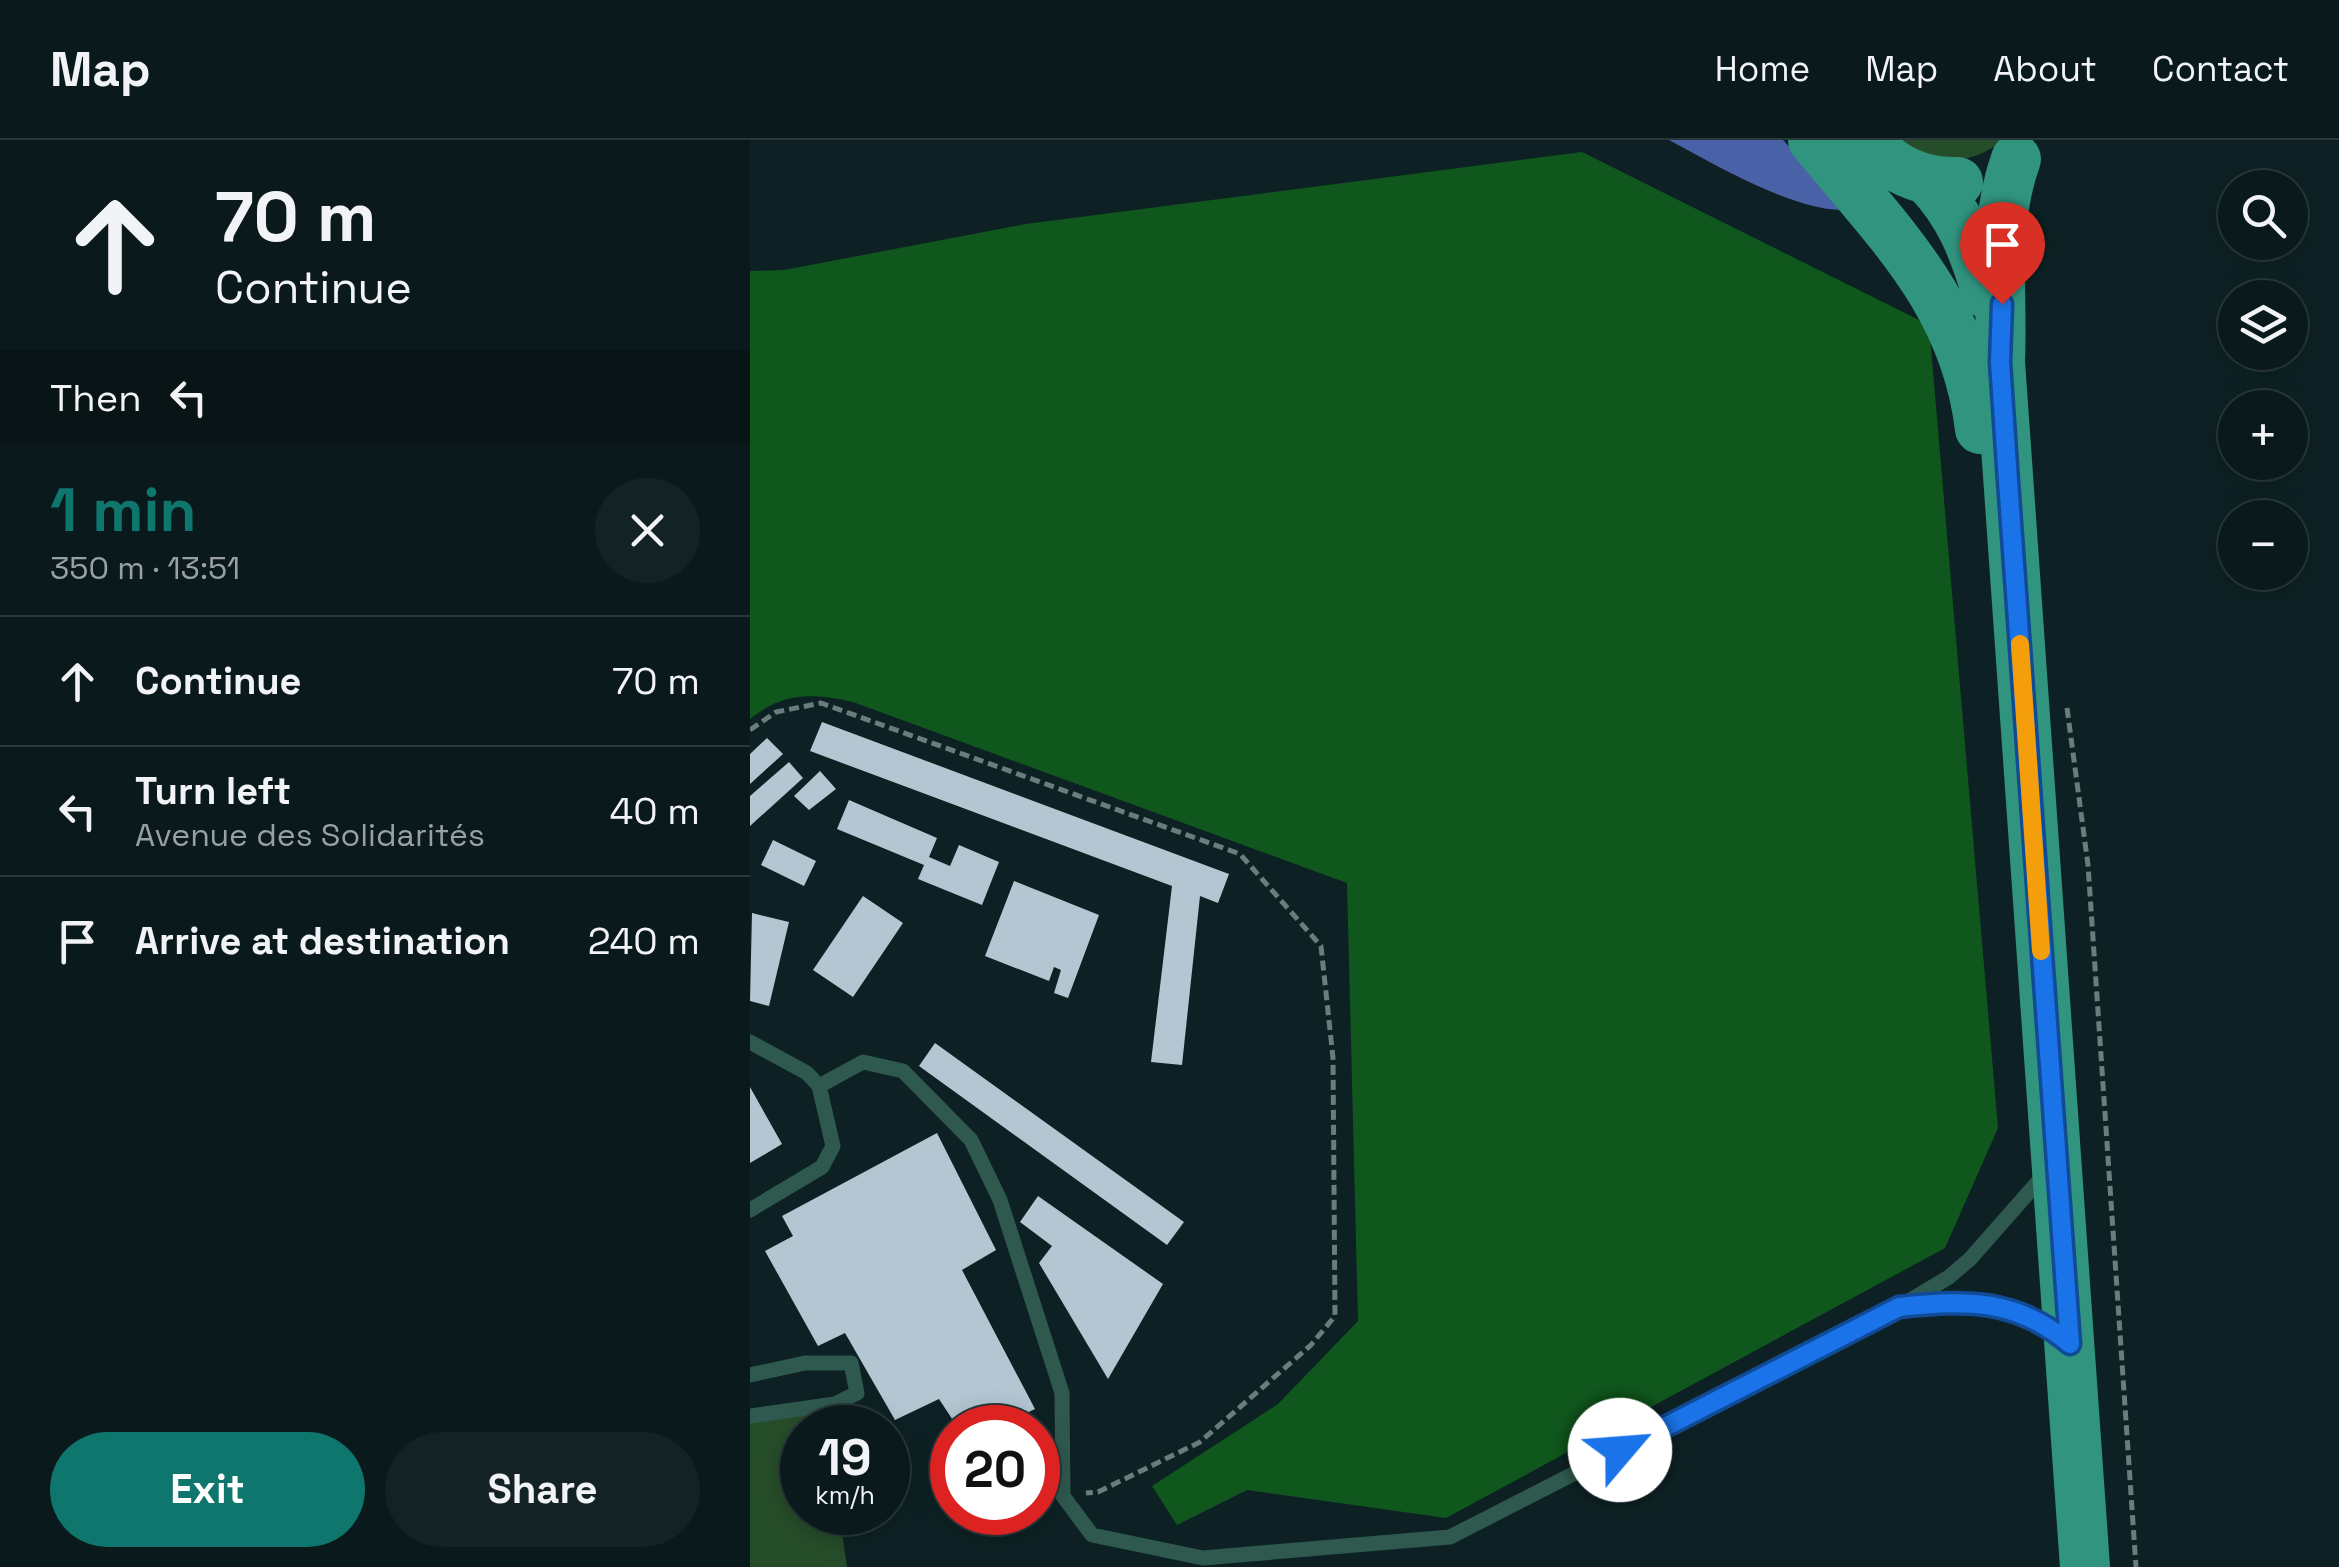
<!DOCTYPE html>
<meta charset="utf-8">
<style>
body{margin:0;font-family:"Space Grotesk",sans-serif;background:#132224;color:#f1f3f6;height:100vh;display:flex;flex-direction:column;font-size:38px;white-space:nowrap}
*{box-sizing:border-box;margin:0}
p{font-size:32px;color:#99a0a3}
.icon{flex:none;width:55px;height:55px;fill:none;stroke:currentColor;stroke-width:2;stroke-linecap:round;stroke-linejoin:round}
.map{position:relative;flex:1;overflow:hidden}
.side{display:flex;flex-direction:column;background:#0a191b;width:750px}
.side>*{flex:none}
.hud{background:#0a191b;color:#f1f3f6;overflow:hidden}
.buttons{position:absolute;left:1468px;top:30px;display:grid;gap:20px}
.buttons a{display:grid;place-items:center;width:90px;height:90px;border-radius:50%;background:#0a191b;box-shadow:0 5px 25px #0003,0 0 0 2px #2a383a;font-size:50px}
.speed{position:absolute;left:30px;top:1265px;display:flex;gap:20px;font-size:50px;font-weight:700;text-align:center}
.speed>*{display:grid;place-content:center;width:130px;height:130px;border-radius:50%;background:#0a191b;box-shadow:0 5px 25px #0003,0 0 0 2px #2a383a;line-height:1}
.speed small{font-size:25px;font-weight:400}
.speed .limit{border:15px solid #d22;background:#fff;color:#111}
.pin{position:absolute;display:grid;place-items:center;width:85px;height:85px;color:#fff;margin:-102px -42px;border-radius:50% 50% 50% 0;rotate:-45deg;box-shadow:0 0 10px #0007}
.pin .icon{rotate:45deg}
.me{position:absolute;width:110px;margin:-55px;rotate:63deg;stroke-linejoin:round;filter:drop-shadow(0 0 8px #0008)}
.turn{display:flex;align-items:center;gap:35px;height:210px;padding:0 50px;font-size:45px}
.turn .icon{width:130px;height:130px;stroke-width:2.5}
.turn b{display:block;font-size:70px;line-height:85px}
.then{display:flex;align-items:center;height:95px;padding:0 50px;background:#0003;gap:20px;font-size:38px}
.round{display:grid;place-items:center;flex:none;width:105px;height:105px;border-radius:52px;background:#132224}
.head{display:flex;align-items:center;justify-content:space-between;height:170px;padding:0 50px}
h1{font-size:60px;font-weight:700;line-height:75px;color:#0f766e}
.button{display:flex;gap:20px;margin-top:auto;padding:20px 50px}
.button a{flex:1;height:115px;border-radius:60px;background:#0f766e;color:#fff;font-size:40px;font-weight:700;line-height:115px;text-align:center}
.button a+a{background:#132224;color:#f1f3f6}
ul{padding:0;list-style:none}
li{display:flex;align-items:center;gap:30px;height:130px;padding:0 50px;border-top:2px solid #2a383a}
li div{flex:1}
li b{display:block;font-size:38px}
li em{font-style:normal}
header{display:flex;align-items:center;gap:60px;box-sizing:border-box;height:140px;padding:0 50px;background:#0a191b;border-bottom:2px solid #2a383a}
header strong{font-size:48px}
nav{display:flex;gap:55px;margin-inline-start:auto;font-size:35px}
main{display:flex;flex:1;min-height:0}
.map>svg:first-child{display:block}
.green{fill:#264d29}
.forest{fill:#0f571c}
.water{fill:#4962a7}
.building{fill:#b3c6d2}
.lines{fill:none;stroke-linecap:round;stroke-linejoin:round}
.path{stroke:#6b7c7f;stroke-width:5;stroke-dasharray:10 5;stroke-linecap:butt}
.lane{stroke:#2f594f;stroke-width:15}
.primary{stroke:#31947f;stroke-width:50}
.route-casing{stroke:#114b97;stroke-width:25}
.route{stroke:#1a73e8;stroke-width:18}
.slow{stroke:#f59e0b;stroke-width:18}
</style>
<header>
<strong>Map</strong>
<nav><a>Home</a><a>Map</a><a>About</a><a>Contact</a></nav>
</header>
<main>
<section class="side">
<div class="hud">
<div class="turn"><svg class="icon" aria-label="ahead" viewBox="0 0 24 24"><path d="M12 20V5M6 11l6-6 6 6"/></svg><div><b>70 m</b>Continue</div></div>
<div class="then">Then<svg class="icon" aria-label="left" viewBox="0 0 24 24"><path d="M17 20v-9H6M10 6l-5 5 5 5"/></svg></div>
</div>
<div class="head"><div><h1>1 min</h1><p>350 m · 13:51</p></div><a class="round"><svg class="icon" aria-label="close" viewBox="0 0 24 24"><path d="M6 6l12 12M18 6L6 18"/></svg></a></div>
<ul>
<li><svg class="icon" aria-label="ahead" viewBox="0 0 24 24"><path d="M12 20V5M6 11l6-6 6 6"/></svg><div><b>Continue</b></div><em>70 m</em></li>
<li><svg class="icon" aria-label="left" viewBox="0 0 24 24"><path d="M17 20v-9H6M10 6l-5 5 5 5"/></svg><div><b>Turn left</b><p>Avenue des Solidarités</p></div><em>40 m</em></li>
<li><svg class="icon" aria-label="arrive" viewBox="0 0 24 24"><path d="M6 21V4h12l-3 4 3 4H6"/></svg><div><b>Arrive at destination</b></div><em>240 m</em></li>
</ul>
<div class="button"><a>Exit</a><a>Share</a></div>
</section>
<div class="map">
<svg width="1589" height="1427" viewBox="0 0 1589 1427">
<rect width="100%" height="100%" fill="#0d2124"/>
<path class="green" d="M1141,0H1253C1211,33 1185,18 1141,0Z
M61,1271L77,1287L52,1288V1372L89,1373L97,1427H0V1282Z"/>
<path class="forest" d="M832,12L1179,185L1248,988L1195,1108L696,1378L497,1350L427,1385L402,1346L528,1264L608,1181L597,743L103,562C61,553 34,552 0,579V131L34,130L276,84Z"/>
<path class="water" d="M919,0H1033L1078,48L1091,70C1040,69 964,24 919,0Z"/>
<path class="building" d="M72,582L479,734L468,763L450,756L432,925L401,922L422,746L60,611Z
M17,598L33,614L0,644V614Z
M39,622L53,638L0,686V656Z
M70,631L86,649L59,670L44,656Z
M99,660L187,698L179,717L200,726L209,705L249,722L232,765L168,739L174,725L87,689Z
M23,700L66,721L54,746L11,725Z
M264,741L349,775L318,858L304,853L311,830L304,827L299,841L235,816Z
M113,756L153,783L103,857L63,830Z
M2,773L39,782L19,866L0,861Z
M185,903L434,1082L417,1105L169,926Z
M0,947L32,1004L0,1023Z
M187,993L246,1110L212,1130L285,1269L245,1288H208L189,1259L145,1280L95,1193L68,1206L15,1111L43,1096L32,1076Z
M288,1056L413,1144L358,1239L289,1123L302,1106L270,1082Z"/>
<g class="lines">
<path class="path" d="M1317,568L1338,725L1386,1427
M0,590L26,572L71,563L490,714L571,806L583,918L585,1176L561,1205L450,1302L348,1352L336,1353"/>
<path class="lane" d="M0,902L57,933L69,946
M0,1070L72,1027L83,1006L69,946L113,922L153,931L221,1000L250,1060L312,1253L313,1356L342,1395L453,1418L700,1397L1149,1167L1199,1137L1220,1119L1294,1035
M1153,1167C1207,1161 1263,1158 1308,1194
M0,1235L55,1223H101L107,1253L85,1264L0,1276"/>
<path class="primary" d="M1063,0C1139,93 1215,163 1230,289
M1117,0C1140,29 1171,43 1208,42
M1266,19C1242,85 1253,153 1250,222L1335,1427
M1178,40C1210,73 1224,110 1237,154"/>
</g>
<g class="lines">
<g class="route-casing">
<path id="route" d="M870,1310L1149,1167C1216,1160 1266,1158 1320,1204L1258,341L1250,222L1252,164"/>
</g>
<use href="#route" class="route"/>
<path class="slow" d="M1270,504L1291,811"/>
</g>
</svg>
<div class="buttons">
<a><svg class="icon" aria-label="search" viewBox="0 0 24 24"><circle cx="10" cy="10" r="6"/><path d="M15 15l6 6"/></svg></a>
<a><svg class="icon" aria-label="layers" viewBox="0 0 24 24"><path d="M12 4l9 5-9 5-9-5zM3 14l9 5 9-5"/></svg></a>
<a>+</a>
<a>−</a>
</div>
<div class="speed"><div>19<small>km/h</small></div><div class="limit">20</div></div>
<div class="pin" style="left:1252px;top:164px;background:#d93025"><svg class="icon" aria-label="arrive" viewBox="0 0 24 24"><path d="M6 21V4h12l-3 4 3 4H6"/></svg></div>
<svg class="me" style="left:870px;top:1310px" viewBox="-20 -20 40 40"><circle r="19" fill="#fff"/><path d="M0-13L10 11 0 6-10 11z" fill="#1a73e8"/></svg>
</div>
</main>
